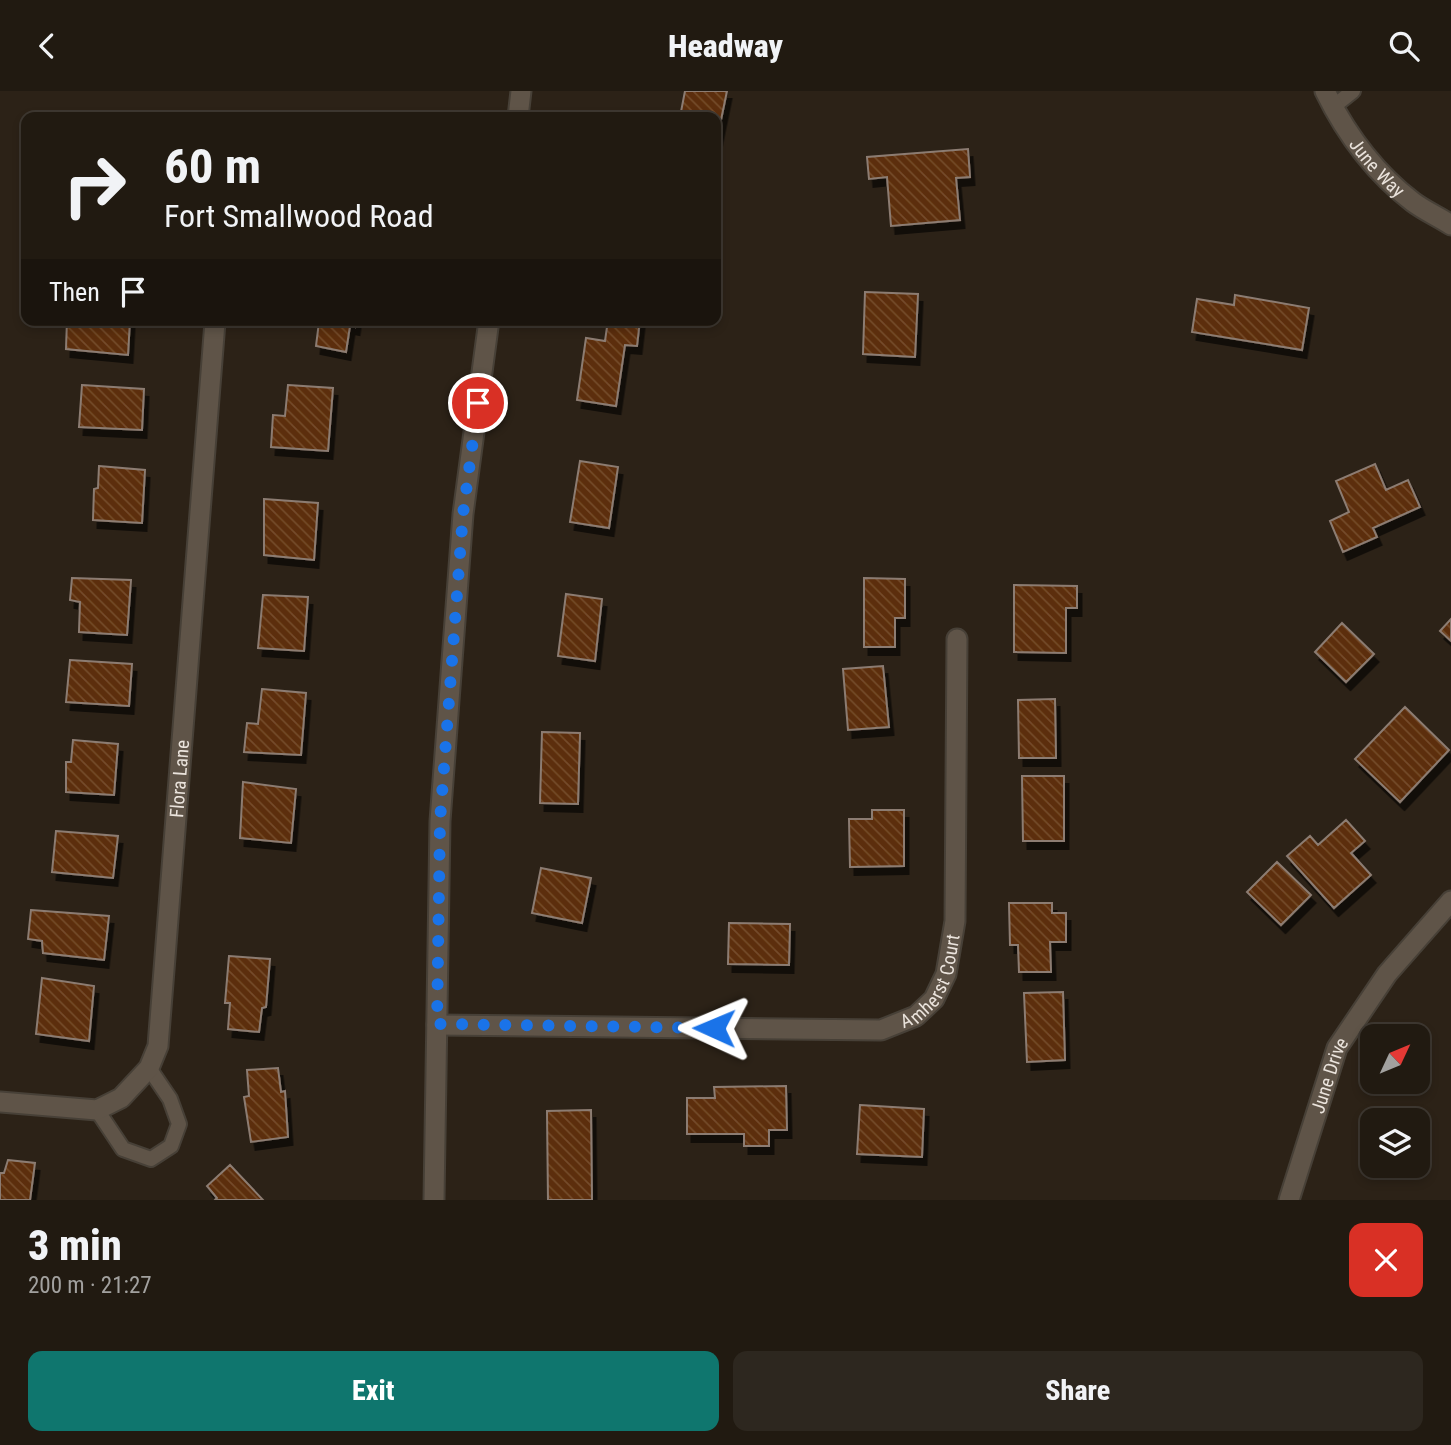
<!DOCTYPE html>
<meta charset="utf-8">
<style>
body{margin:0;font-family:"Roboto Condensed",sans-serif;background:#2d271f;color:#f1f3f6;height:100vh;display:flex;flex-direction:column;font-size:26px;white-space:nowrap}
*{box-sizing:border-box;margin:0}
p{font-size:23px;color:#a2a19f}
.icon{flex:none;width:38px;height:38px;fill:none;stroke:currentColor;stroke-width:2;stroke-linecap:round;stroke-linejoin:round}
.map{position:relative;height:1109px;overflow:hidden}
.panel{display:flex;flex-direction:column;background:#211a11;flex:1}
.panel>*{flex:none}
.hud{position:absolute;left:21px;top:21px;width:700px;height:214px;border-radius:14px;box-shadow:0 4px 10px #0003,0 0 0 2px #3e3831;background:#211a11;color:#f1f3f6;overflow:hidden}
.needle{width:46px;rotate:46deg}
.controls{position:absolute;left:1360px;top:933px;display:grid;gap:14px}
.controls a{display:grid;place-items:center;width:70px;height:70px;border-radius:14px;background:#211a11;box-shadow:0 4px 10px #0003,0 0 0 2px #3e3831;font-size:35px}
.pin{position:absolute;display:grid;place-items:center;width:60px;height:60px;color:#fff;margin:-30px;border:4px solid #fff;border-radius:50%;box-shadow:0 2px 7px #0007}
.me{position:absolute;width:77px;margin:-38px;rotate:271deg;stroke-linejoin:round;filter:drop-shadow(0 0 5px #0008)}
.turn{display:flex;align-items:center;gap:24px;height:147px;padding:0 28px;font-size:32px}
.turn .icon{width:91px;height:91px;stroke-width:2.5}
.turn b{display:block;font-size:49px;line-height:60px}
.then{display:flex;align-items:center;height:66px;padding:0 28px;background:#0003;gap:14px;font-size:26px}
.round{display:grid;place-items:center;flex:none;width:74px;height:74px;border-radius:14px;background:#2d271f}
.overview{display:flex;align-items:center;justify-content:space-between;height:119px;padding:0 28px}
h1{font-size:42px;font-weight:800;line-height:52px}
.cta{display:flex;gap:14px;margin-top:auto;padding:14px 28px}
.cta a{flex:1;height:80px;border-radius:14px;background:#0f766e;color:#fff;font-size:28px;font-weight:800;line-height:80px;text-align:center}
.cta a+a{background:#2d271f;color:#f1f3f6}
header{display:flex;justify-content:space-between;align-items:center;height:91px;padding:0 28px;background:#211a11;font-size:32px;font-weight:800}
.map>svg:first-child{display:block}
.building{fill:url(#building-back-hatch);stroke:#8c7c72;stroke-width:2;filter:url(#shadow)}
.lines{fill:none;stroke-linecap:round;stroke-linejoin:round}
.service-casing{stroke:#474037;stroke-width:18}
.minor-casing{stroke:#474037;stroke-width:23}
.secondary-casing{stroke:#474037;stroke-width:23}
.service{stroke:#5f5448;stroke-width:14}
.minor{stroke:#5f5448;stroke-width:19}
.secondary{stroke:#5f5448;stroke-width:19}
.route{stroke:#1a73e8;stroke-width:12;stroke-dasharray:0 21.6}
.labels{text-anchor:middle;stroke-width:7;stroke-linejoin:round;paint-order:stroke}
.street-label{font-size:19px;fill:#eae3dc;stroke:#2c2217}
</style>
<header><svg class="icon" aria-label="back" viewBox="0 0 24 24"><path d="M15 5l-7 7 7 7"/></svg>Headway<svg class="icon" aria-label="search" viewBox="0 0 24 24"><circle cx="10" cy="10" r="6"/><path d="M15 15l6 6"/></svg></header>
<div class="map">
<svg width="1451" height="1109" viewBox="0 0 1451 1109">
<defs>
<pattern id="building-back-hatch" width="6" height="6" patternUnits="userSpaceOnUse" patternTransform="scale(1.75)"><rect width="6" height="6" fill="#5c2d07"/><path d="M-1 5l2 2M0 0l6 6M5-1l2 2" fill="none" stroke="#744b2b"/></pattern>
<filter id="shadow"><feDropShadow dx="4.5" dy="8" stdDeviation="0" flood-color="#0009"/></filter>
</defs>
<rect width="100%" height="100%" fill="#2c2217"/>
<path class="building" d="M685,0H727L716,53V26H680Z
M968,58L970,86L956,87L960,129L891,135L887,86L869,88L867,66Z
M865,201L918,203L915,266L863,263Z
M1235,204L1309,217L1302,259L1192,241L1197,208L1234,214Z
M67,229H130L128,264L66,258Z
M317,229H356L355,236L350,235L346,261L316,255L319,231Z
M608,229H640L637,255L625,254L616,315L577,309L586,247L605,250Z
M82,294L144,298L142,339L79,336Z
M288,294L333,297L328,360L271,356L273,324L285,325Z
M580,370L618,376L609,437L570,431Z
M1375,373L1386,399L1408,389L1420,416L1373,437L1377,446L1343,461L1330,430L1349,421L1336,390Z
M99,375L145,379L142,432L93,429L94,398L98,397Z
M264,408L318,412L314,469L264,464Z
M72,487L131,489L127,544L79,541L80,511L70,509Z
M864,487L905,488V527H895V556H864Z
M1014,494L1077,495V517H1066V562L1014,561Z
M566,503L602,508L595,570L558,565Z
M263,504L308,506L304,560L258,557Z
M1451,528V550L1440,540Z
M1342,532L1374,563L1346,591L1315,561Z
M70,569L132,573L129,615L66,611Z
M883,575L889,636L848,639L843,578Z
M262,598L306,602L301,664L244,661L247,632L258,633Z
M1055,608L1056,667H1019L1018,609Z
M1405,616L1449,659L1400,711L1355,668Z
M542,641L580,642L578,713L540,712Z
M73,649L118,653L114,704L66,701V671H71Z
M1022,685H1064V750H1023Z
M243,691L296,698L291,752L240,747Z
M872,719H904V775L850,776L849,728H872Z
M1346,729L1365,750L1351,762L1371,784L1334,817L1287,765L1310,745L1318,754Z
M56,740L118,745L113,787L52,781Z
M1277,771L1311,804L1281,834L1247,801Z
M541,777L591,787L582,832L532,822Z
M1009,812H1052V822H1066V851H1050L1051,881H1019L1018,854H1010Z
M31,819L109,825L104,869L43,862L42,850L28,848Z
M729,832L790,833L789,874L728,873Z
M229,865L270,868L266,916L262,917L259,941L228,938L230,912H225Z
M42,887L94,895L89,950L36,943Z
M1063,901L1065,969L1027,971L1024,902Z
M278,977L281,1001L285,1000L288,1046L251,1051L244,1006L249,1005L247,979Z
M786,995L787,1039H769V1055H744V1043H687V1007H715L714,996Z
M860,1014L924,1018L922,1066L857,1063Z
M591,1019L592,1109H548L547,1020Z
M8,1069L35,1072L30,1109H0V1082H4Z
M230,1074L263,1109H215L217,1107L207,1095Z"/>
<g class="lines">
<g class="service-casing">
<path id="service" d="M1333,16L1353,0
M97,1019L123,1058L151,1068L171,1055L179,1033L170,1008L149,977"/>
</g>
<g class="minor-casing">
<g id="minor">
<path id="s1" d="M1325,0C1346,43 1375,82 1413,111C1425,120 1439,126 1451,134"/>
<path id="s2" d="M437,934L881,939L916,925L934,908L946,883L955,830L957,548"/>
<path id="s3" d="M0,1011L97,1019L121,1007L149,977L158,955L215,231"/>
<path id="s4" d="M1289,1109L1337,957L1387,883L1451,810"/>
</g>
</g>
<g class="secondary-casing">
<path id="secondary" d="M518,26L521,0
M434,1109L440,730L463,423L489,229"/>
</g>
<use href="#service" class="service"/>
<use href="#minor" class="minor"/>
<use href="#secondary" class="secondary"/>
</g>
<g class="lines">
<path class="route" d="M478,312L463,423L440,730L437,933L714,937"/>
</g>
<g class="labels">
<g class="street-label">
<text dy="7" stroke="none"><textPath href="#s1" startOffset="93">June Way</textPath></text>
<text dy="7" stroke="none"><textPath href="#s3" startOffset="457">Flora Lane</textPath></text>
<text dy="7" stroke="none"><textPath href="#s2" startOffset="520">Amherst Court</textPath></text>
<text dy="7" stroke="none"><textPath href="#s4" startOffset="131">June Drive</textPath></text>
</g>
</g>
</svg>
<div class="controls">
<a><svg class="needle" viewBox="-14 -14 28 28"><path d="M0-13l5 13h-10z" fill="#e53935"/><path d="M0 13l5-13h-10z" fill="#a2a19f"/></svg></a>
<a><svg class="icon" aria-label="layers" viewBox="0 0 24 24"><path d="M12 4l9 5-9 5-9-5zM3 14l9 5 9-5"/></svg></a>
</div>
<div class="pin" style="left:478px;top:312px;background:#d93025"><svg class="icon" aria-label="arrive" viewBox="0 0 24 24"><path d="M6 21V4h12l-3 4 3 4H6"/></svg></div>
<svg class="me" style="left:714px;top:937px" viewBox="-20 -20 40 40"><path d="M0-17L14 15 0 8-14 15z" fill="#1a73e8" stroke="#fff" stroke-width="4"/></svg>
<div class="hud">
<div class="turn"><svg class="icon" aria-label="right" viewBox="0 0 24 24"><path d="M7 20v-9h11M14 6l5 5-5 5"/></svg><div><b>60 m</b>Fort Smallwood Road</div></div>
<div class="then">Then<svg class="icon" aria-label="arrive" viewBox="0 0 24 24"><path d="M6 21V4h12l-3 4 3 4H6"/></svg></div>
</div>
</div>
<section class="panel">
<div class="overview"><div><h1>3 min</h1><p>200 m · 21:27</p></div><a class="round" style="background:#d93025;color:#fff"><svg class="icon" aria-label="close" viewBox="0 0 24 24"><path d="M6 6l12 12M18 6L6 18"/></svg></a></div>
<div class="cta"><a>Exit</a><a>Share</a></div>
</section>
